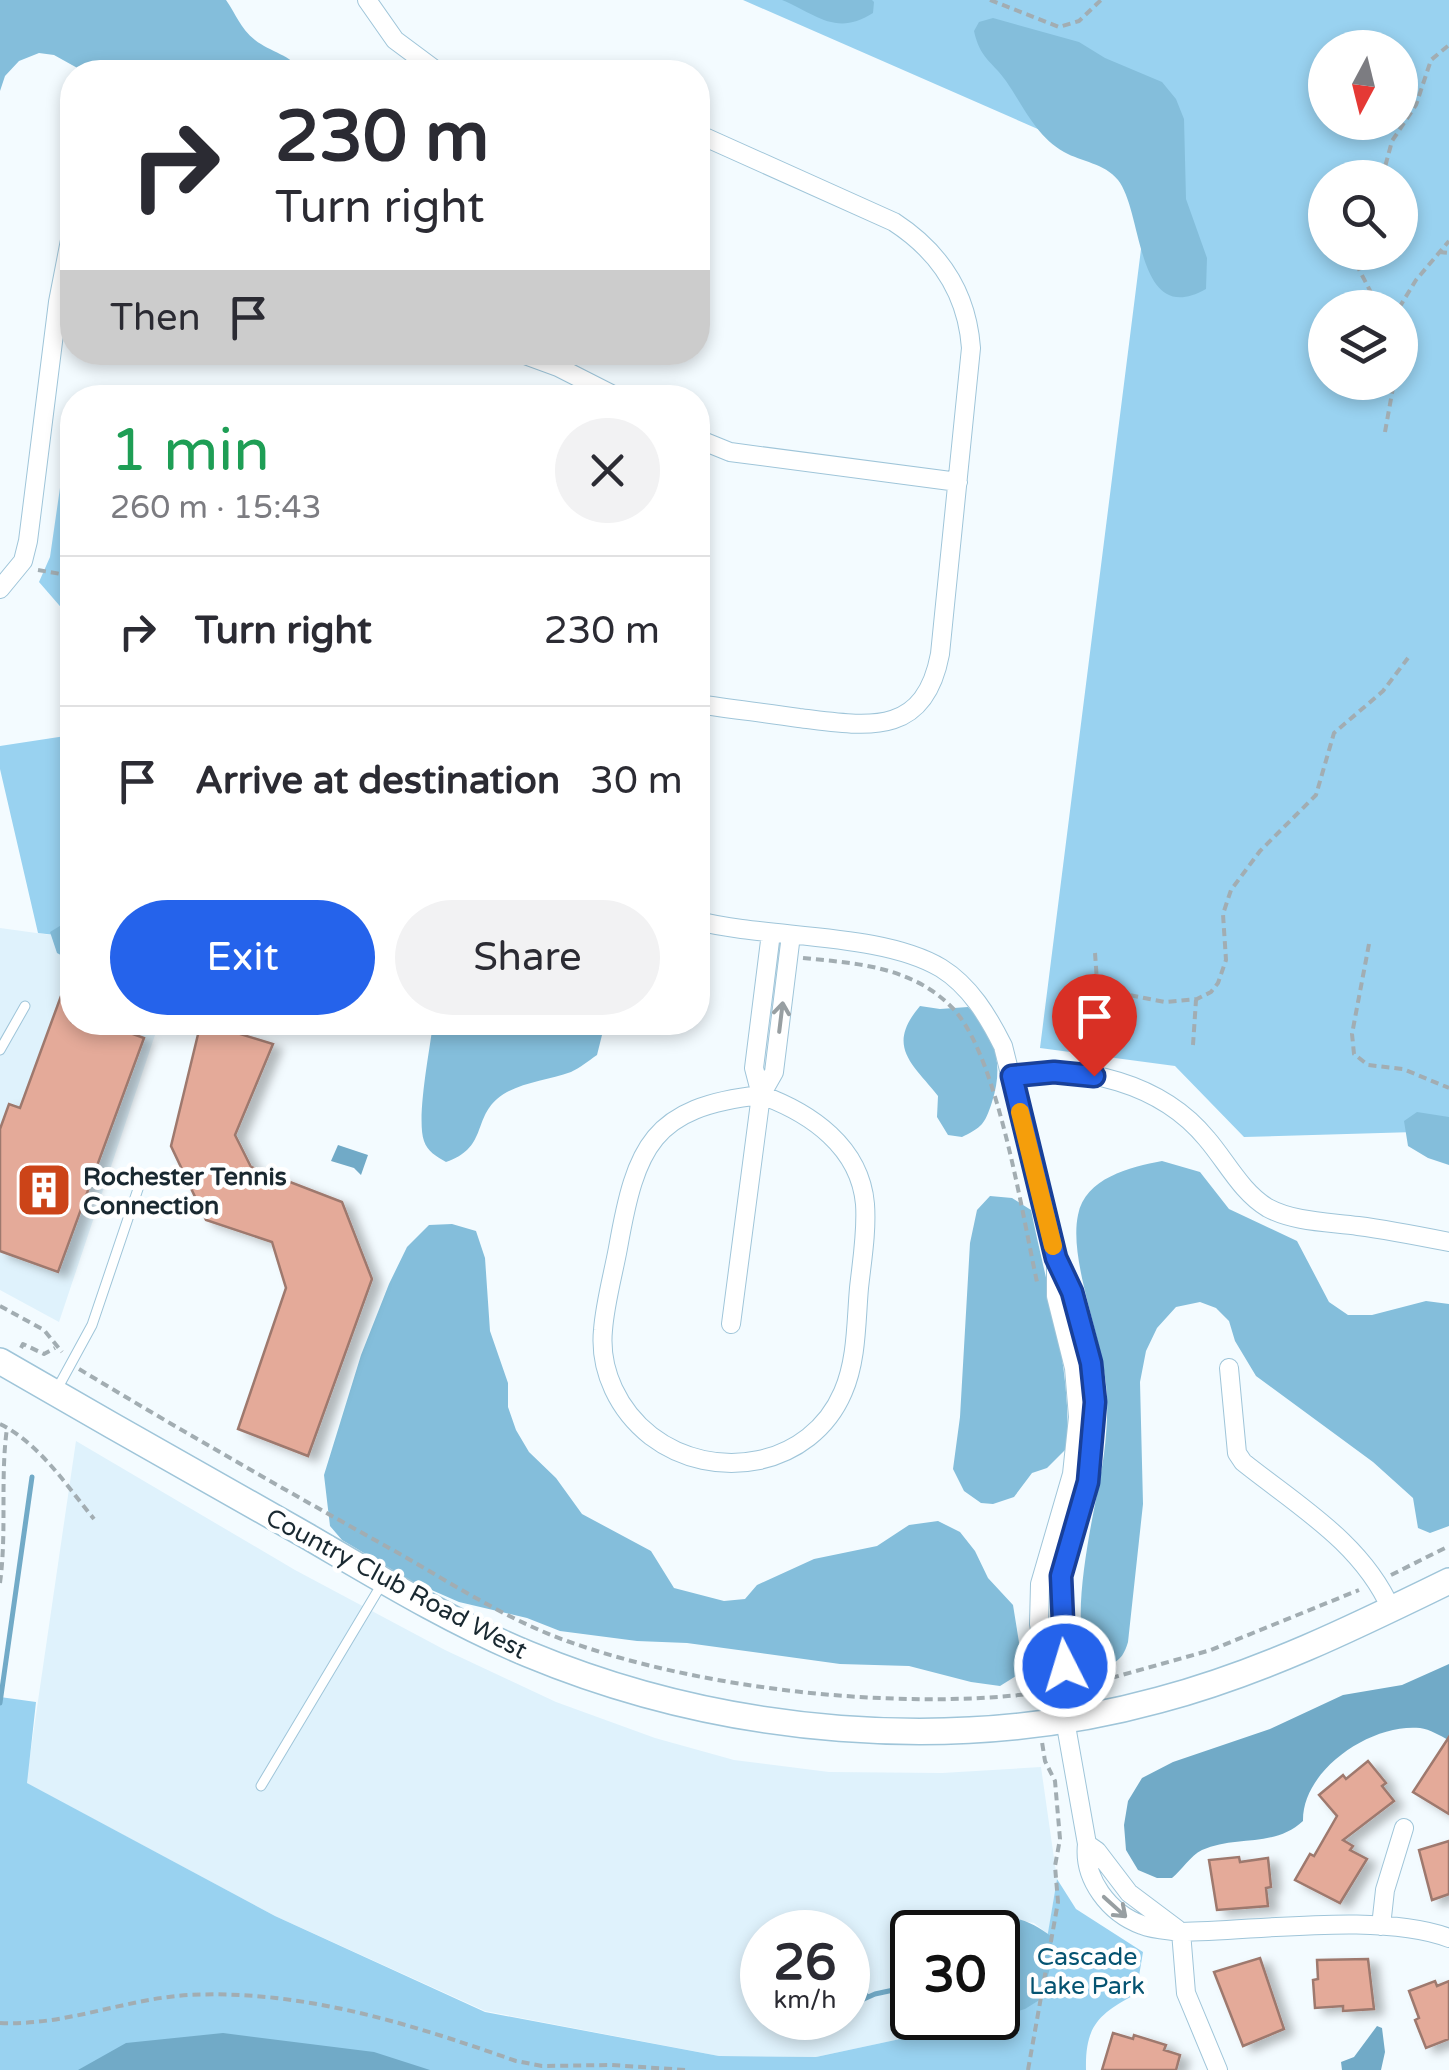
<!DOCTYPE html>
<meta charset="utf-8">
<style>
body{margin:0;font-family:"Varela Round",sans-serif;background:#f2f2f3;color:#2b2b33;height:100vh;display:flex;flex-direction:column;font-size:38px;white-space:nowrap}
*{box-sizing:border-box;margin:0}
p{font-size:32px;color:#7c7c81}
.icon{flex:none;width:55px;height:55px;fill:none;stroke:currentColor;stroke-width:2;stroke-linecap:round;stroke-linejoin:round}
.map{position:relative;flex:1;overflow:hidden}
.details{position:absolute;left:60px;top:385px;width:650px;height:650px;display:flex;flex-direction:column;background:#fff;border-radius:40px;box-shadow:0 5px 15px #0003}
.details>*{flex:none}
.hud{position:absolute;left:60px;top:60px;width:650px;height:305px;border-radius:40px;box-shadow:0 5px 15px #0003;background:#fff;color:#2b2b33;overflow:hidden}
.needle{width:65px;rotate:187deg}
.tools{position:absolute;left:1308px;top:30px;display:grid;gap:20px}
.tools a{display:grid;place-items:center;width:110px;height:110px;border-radius:50%;background:#fff;box-shadow:0 5px 15px #0003;font-size:50px}
.speed{position:absolute;left:740px;top:1910px;display:flex;gap:20px;font-size:50px;font-weight:700;text-align:center}
.speed>*{display:grid;place-content:center;width:130px;height:130px;border-radius:50%;background:#fff;box-shadow:0 5px 15px #0003;line-height:1}
.speed small{font-size:25px;font-weight:400}
.speed .limit{border:5px solid #111;border-radius:15px;background:#fff;color:#111}
.pin{position:absolute;display:grid;place-items:center;width:85px;height:85px;color:#fff;margin:-102px -42px;border-radius:50% 50% 50% 0;rotate:-45deg;box-shadow:0 0 10px #0007}
.pin .icon{rotate:45deg}
.me{position:absolute;width:110px;margin:-55px;rotate:355deg;stroke-linejoin:round;filter:drop-shadow(0 0 8px #0008)}
.turn{display:flex;align-items:center;gap:35px;height:210px;padding:0 50px;font-size:45px}
.turn .icon{width:130px;height:130px;stroke-width:2.5}
.turn b{display:block;font-size:70px;line-height:85px}
.then{display:flex;align-items:center;height:95px;padding:0 50px;background:#0003;gap:20px;font-size:38px}
.round{display:grid;place-items:center;flex:none;width:105px;height:105px;border-radius:52px;background:#f2f2f3}
.head{display:flex;align-items:center;justify-content:space-between;height:170px;padding:0 50px}
h1{font-size:60px;font-weight:600;line-height:75px;color:#1e9e55}
.cta{display:flex;gap:20px;margin-top:auto;padding:20px 50px}
.cta a{flex:1;height:115px;border-radius:60px;background:#2563eb;color:#fff;font-size:40px;font-weight:600;line-height:115px;text-align:center}
.cta a+a{background:#f2f2f3;color:#2b2b33}
ul{padding:0;list-style:none}
li{display:flex;align-items:center;gap:30px;height:150px;padding:0 50px;border-top:2px solid #e1e1e2}
li div{flex:1}
li b{display:block;font-size:38px}
li em{font-style:normal}
.map>svg:first-child{display:block}
.built{fill:#dff2fc;fill-rule:evenodd}
.green{fill:#99d2f0;fill-rule:evenodd}
.forest{fill:#84bedb}
.water{fill:#71aac7}
.lines{fill:none;stroke-linecap:round;stroke-linejoin:round}
.stream{stroke:#71aac7;stroke-width:5}
.building{fill:#e4aa99;stroke:#9e796e;stroke-width:2.5;filter:url(#shadow)}
.lane-casing{stroke:#9fc5d9;stroke-width:11}
.street-casing{stroke:#9fc5d9;stroke-width:20}
.secondary-casing{stroke:#9fc5d9;stroke-width:28}
.path{stroke:#a2adb2;stroke-width:4;stroke-dasharray:8 5;stroke-linecap:butt}
.lane{stroke:#fff;stroke-width:9}
.street{stroke:#fff;stroke-width:18}
.secondary{stroke:#fff;stroke-width:25}
.oneway{stroke:#989fa2}
.route-casing{stroke:#184099;stroke-width:25}
.route{stroke:#2563eb;stroke-width:18}
.slow{stroke:#f59e0b;stroke-width:18}
.labels{text-anchor:middle;stroke-width:9;stroke-linejoin:round;paint-order:stroke}
.poi-label{font-size:25px;font-weight:bold;fill:#1a2931;stroke:#fff;text-anchor:start}
.street-label{font-size:25px;fill:#1a2931;stroke:#fff}
.park-label{font-size:25px;fill:#055371;stroke:#fff}
</style>
<div class="map">
<svg width="1449" height="2070" viewBox="0 0 1449 2070">
<defs>
<filter id="shadow"><feDropShadow dx="9" dy="5" stdDeviation="5" flood-color="#0004"/></filter>
</defs>
<rect width="100%" height="100%" fill="#f3fbff"/>
<path class="built" d="M0,928L51,935L72,949V1022L159,1023L59,1322L0,1290Z
M76,1441L295,1570L445,1650L556,1702L655,1738L734,1760L829,1772L942,1773L1041,1767L1057,1879L1048,1934L1034,1923L997,1916L978,1932H912V2018L989,2020L816,2057L719,2056L485,2011L275,1916L26,1783ZM762,1932H848V2018H762Z"/>
<path class="green" d="M743,0H1449V1131L1244,1137L1175,1066L1040,1048L1150,178ZM1325,48H1400V122H1325ZM1325,178H1400V252H1325ZM1325,308H1400V382H1325Z
M61,481H72V620L39,582L50,557Z
M72,735V937L38,933L0,769V746Z
M0,1697L36,1702L27,1783L275,1916L485,2012L719,2056L816,2057L998,2018L1011,2013L1038,1992L1057,1879L1076,1909L1143,1952L1136,1994C1099,2014 1085,2025 1086,2070H0Z"/>
<path class="forest" d="M0,0H226C236,14 240,28 255,40C270,52 292,55 302,72H140L119,65L81,70L54,55L39,53L19,61L5,76L0,91Z
M782,0H872L874,2L873,13C836,37 816,14 782,0Z
M993,18L1079,42L1105,58L1162,82L1176,99L1184,119L1186,199L1207,258L1206,289C1135,329 1144,213 1118,180C1104,163 1082,162 1064,152C1036,136 1024,107 1006,81C992,61 980,59 974,31L979,22Z
M68,921L72,922V961L57,953L50,932Z
M920,1006L940,1009L968,1007C996,1034 1004,1065 992,1102C990,1108 987,1118 982,1124C978,1129 968,1134 962,1137L948,1135L937,1117L938,1096C913,1064 885,1047 920,1006Z
M433,1023L603,1022L604,1027L597,1055C588,1061 580,1068 571,1072C547,1081 517,1082 497,1099C473,1120 487,1148 446,1162C437,1157 427,1151 424,1141C416,1119 430,1049 433,1023Z
M1417,1112L1449,1117V1165L1428,1158L1408,1146L1404,1121Z
M1162,1161L1200,1172L1229,1209L1297,1241L1329,1302L1348,1315H1372L1426,1301L1449,1304V1526L1430,1533L1418,1528L1413,1498L1373,1462L1256,1376L1235,1341L1229,1321L1216,1308L1200,1302L1176,1307L1157,1328L1146,1351L1140,1382L1143,1504L1128,1642C1125,1652 1121,1661 1110,1664C1053,1679 1096,1504 1100,1479C1105,1452 1108,1424 1107,1396C1105,1342 1068,1263 1078,1215C1085,1178 1130,1167 1162,1161Z
M990,1196L1012,1198L1031,1210C1047,1289 1072,1367 1067,1448L1047,1468L1032,1473L1014,1497L993,1504L981,1503L964,1491L953,1469L960,1417L970,1243L977,1210Z
M452,1224L476,1231L485,1258L490,1331L508,1383V1407L516,1430L529,1452L556,1478L582,1514L651,1551L674,1588L724,1601L745,1599L757,1585L814,1559L877,1546L909,1525L938,1521L960,1532L975,1551L988,1578L1013,1605L1022,1661L1016,1676L1000,1686L971,1682L909,1666L840,1664L687,1643L637,1641L560,1631L527,1618L459,1602L411,1581L342,1540L330,1526L324,1475L361,1355L389,1284L407,1247L429,1225Z
M997,1916C1020,1917 1034,1923 1052,1937L1053,1958L1041,1999L1025,2009L998,2017V1932H978Z"/>
<path class="water" d="M338,1145L368,1155L361,1175L354,1168L331,1161Z
M1449,1664V1740C1440,1736 1430,1729 1420,1728C1371,1723 1302,1770 1303,1821C1274,1848 1236,1835 1202,1850C1190,1856 1182,1870 1172,1878H1157L1138,1870L1126,1850L1124,1825L1128,1801L1142,1778L1173,1762L1270,1729L1343,1695L1402,1685Z
M1377,2026L1382,2028L1385,2052L1381,2070H1342L1341,2062L1354,2057Z
M223,2033L374,2052L430,2070H78L126,2043Z"/>
<g class="lines">
<path class="stream" d="M0,1703L32,1477
M822,1926V1932
M848,1980L868,1997
M848,2006L875,1994L912,1986
M786,2029L825,2018"/>
</g>
<path class="building" d="M61,996L72,1000V1022H100L144,1038L58,1272L0,1251V1129L9,1104L20,1108Z
M201,1022L273,1044L235,1135L251,1167L342,1202L372,1279L308,1456L238,1429L286,1288L272,1242L206,1220L171,1146Z
M1449,1737V1814L1413,1792Z
M1368,1761L1386,1783L1382,1786L1394,1801L1343,1840L1353,1846L1350,1850L1367,1859L1340,1903L1295,1880L1310,1854L1314,1856L1337,1816L1319,1795L1343,1775L1346,1779Z
M1449,1841V1894L1432,1900L1419,1850Z
M1239,1857L1240,1862L1268,1858L1271,1887L1266,1888L1268,1906L1217,1910L1209,1860Z
M1260,1958L1284,2029L1243,2046L1214,1972Z
M1368,1959L1374,2009L1343,2011V2006L1315,2008L1313,1980L1318,1979L1317,1960Z
M1435,1981L1437,1986L1449,1981V2039L1426,2048L1415,2020L1419,2018L1409,1991Z
M1113,2033L1133,2039L1134,2035L1166,2045L1164,2050L1180,2055L1176,2070H1102Z"/>
<g class="lines">
<g class="lane-casing">
<path id="lane" d="M0,1050L25,1006
M56,1391L92,1325L139,1186
M261,1786L383,1582"/>
</g>
<g class="street-casing">
<path id="street" d="M367,0L395,40L438,72
M698,134L894,222C940,252 967,293 971,348L940,654C924,739 866,726 799,718C765,713 731,709 698,704
M517,352L558,367L619,398
M698,439L730,452L958,482
M0,589L23,561L28,541L58,302L72,230
M698,921C768,939 881,932 941,968C970,986 988,1016 1003,1046L1056,1257L1072,1292L1091,1363L1095,1402L1088,1482L1061,1576L1060,1610L1068,1689L1065,1720
M1012,1076C1081,1062 1162,1084 1207,1139C1226,1161 1242,1193 1268,1208C1294,1222 1329,1222 1358,1226C1389,1230 1419,1236 1449,1242
M761,1095C811,1113 860,1147 865,1204C867,1232 862,1260 859,1288C856,1322 857,1360 843,1392C811,1467 714,1484 651,1436C619,1411 599,1371 603,1330C605,1303 613,1275 618,1248C636,1146 652,1107 761,1095Z
M761,1095L754,1068L771,933
M1056,1263V1296L1074,1368L1078,1417L1072,1474L1040,1584L1039,1624L1049,1680L1065,1720L1087,1844C1083,1879 1109,1913 1142,1925C1154,1930 1168,1930 1181,1932C1257,1931 1381,1912 1449,1938
M731,1324L761,1095L774,1072L791,935
M1229,1368L1237,1453L1243,1462C1298,1506 1362,1543 1391,1609
M1087,1844L1097,1851L1129,1893L1177,1929
M1381,1926L1385,1890L1404,1828
M1181,1932L1186,1993L1218,2070"/>
</g>
<g class="secondary-casing">
<path id="secondary" d="M0,1361C102,1420 204,1478 307,1536C379,1578 451,1622 528,1654C723,1735 955,1756 1159,1700C1261,1673 1355,1627 1449,1581"/>
</g>
<path class="path" d="M990,0L1059,27L1079,21L1101,0
M1382,178L1392,141L1416,105L1431,60L1449,45
M1350,252L1379,308
M1439,252L1449,253
M1399,308L1416,280L1449,241
M1385,432L1394,382
M38,570L72,576
M1369,944L1352,1034L1354,1054L1368,1065L1403,1069L1449,1088
M1095,953L1097,981L1113,992L1165,1002L1197,999L1211,992L1218,983L1226,960L1223,914L1231,890L1260,851L1316,795L1334,733L1383,691L1408,658
M803,958C841,962 880,964 915,981C930,988 946,1000 957,1013C999,1065 1022,1213 1037,1282
M1193,1045L1196,1000
M0,1306L44,1330L62,1352
M21,1348L23,1344L44,1354L55,1348
M79,1369C185,1433 292,1494 400,1554C454,1585 508,1620 567,1641C701,1689 896,1711 1037,1693
M0,1424C40,1444 66,1485 94,1519
M1391,1575L1449,1546
M0,1583C7,1531 0,1479 7,1428
M1086,1685L1211,1650L1359,1590
M0,2023C66,2026 124,1999 188,1995C301,1989 411,2024 516,2061L542,2066L612,2065L686,2070
M1028,2070L1058,1902L1055,1866L1060,1839L1055,1781L1045,1761L1042,1742"/>
<use href="#lane" class="lane"/>
<use href="#street" class="street"/>
<use href="#secondary" class="secondary"/>
</g>
<defs><path id="oneway-shaft" d="M-6 0H5M1.5-3L5.5 0L1.5 3" fill="none" stroke-width="1.6" stroke-linecap="round" stroke-linejoin="round" transform="scale(2.5)"/></defs>
<g class="oneway">
<use href="#oneway-shaft" transform="translate(781 1017) rotate(-83)"/>
<use href="#oneway-shaft" transform="translate(1115 1907) rotate(42)"/>
</g>
<g class="lines">
<g class="route-casing">
<path id="route" d="M1065,1666L1061,1576L1088,1482L1095,1402L1091,1363L1072,1292L1056,1258L1012,1076L1054,1072L1094,1076"/>
</g>
<use href="#route" class="route"/>
<path class="slow" d="M1020,1112L1053,1246"/>
</g>
<defs>
<g id="building-square" transform="scale(2.875)"><rect x="-9" y="-9" width="18" height="18" rx="4" fill="#cc4418" stroke="#fff"/><path d="M-4-6H4V6H1V3H-1V6H-4ZM-2.5-4.3h1.7v1.8h-1.7ZM.8-4.3h1.7v1.8H.8ZM-2.5-1h1.7V.8h-1.7ZM.8-1h1.7V.8H.8Z" fill="#fff"/></g>
</defs>
<g fill-rule="evenodd">
<use href="#building-square" x="44" y="1190"/>
</g>
<g class="labels">
<g class="poi-label">
<text x="83" y="1185">Rochester Tennis<tspan x="83" dy="29">Connection</tspan></text>
</g>
<g class="street-label">
<text transform="translate(397 1583) rotate(28)" y="9">Country Club Road West</text>
</g>
<g class="park-label">
<text x="1087" y="1965">Cascade<tspan x="1087" dy="29">Lake Park</tspan></text>
</g>
</g>
</svg>
<div class="tools">
<a><svg class="needle" viewBox="-14 -14 28 28"><path d="M0-13l5 13h-10z" fill="#e53935"/><path d="M0 13l5-13h-10z" fill="#7c7c81"/></svg></a>
<a><svg class="icon" aria-label="search" viewBox="0 0 24 24"><circle cx="10" cy="10" r="6"/><path d="M15 15l6 6"/></svg></a>
<a><svg class="icon" aria-label="layers" viewBox="0 0 24 24"><path d="M12 4l9 5-9 5-9-5zM3 14l9 5 9-5"/></svg></a>
</div>
<div class="speed"><div>26<small>km/h</small></div><div class="limit">30</div></div>
<div class="pin" style="left:1094px;top:1076px;background:#d93025"><svg class="icon" aria-label="arrive" viewBox="0 0 24 24"><path d="M6 21V4h12l-3 4 3 4H6"/></svg></div>
<svg class="me" style="left:1065px;top:1666px" viewBox="-20 -20 40 40"><circle r="17" fill="#2563eb" stroke="#fff" stroke-width="3"/><path d="M0-11L8 9 0 5-8 9z" fill="#fff"/></svg>
<div class="hud">
<div class="turn"><svg class="icon" aria-label="right" viewBox="0 0 24 24"><path d="M7 20v-9h11M14 6l5 5-5 5"/></svg><div><b>230 m</b>Turn right</div></div>
<div class="then">Then<svg class="icon" aria-label="arrive" viewBox="0 0 24 24"><path d="M6 21V4h12l-3 4 3 4H6"/></svg></div>
</div>
<section class="details">
<div class="head"><div><h1>1 min</h1><p>260 m · 15:43</p></div><a class="round"><svg class="icon" aria-label="close" viewBox="0 0 24 24"><path d="M6 6l12 12M18 6L6 18"/></svg></a></div>
<ul>
<li><svg class="icon" aria-label="right" viewBox="0 0 24 24"><path d="M7 20v-9h11M14 6l5 5-5 5"/></svg><div><b>Turn right</b></div><em>230 m</em></li>
<li><svg class="icon" aria-label="arrive" viewBox="0 0 24 24"><path d="M6 21V4h12l-3 4 3 4H6"/></svg><div><b>Arrive at destination</b></div><em>30 m</em></li>
</ul>
<div class="cta"><a>Exit</a><a>Share</a></div>
</section>
</div>
